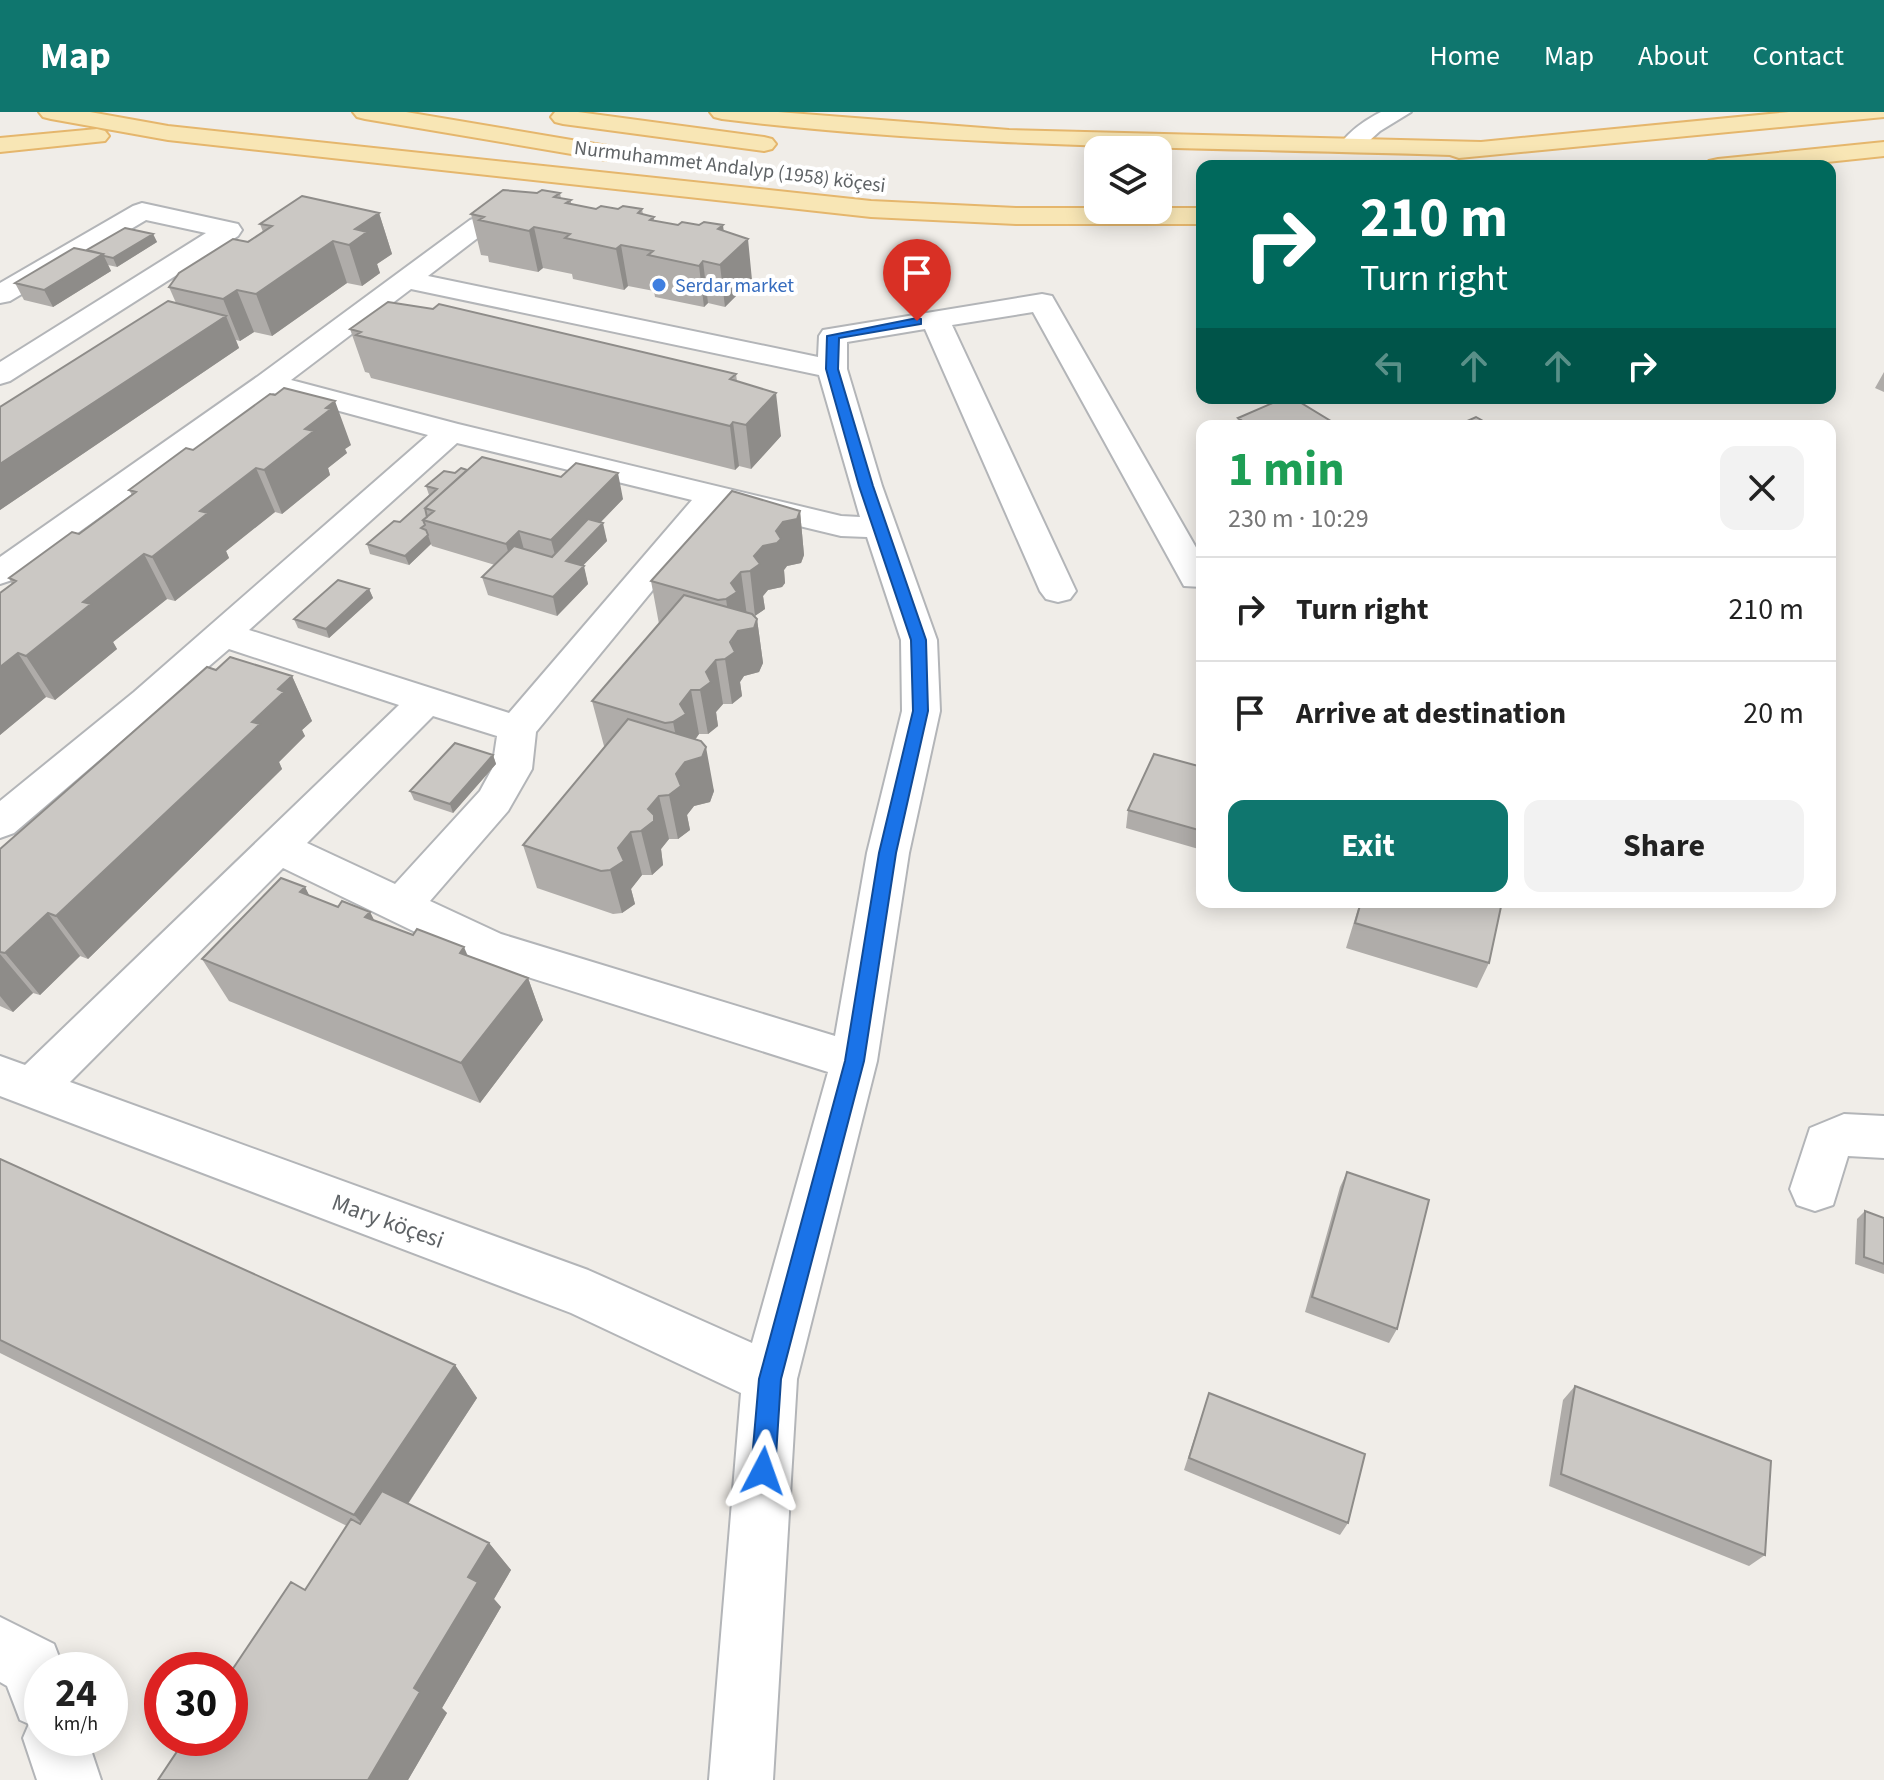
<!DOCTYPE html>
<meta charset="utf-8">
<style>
body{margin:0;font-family:"Source Sans 3",sans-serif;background:#f2f2f2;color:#222;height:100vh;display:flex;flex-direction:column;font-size:30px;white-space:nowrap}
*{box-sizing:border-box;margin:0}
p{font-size:26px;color:#767676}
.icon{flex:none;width:44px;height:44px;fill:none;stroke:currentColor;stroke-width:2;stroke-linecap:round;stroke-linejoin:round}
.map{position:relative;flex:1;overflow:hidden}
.side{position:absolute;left:1196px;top:308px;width:640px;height:488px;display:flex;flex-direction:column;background:#fff;border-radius:16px;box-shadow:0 4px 20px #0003}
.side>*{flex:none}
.hud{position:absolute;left:1196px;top:48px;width:640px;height:244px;border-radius:16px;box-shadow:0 4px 20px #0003;background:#00695c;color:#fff;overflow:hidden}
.fabs{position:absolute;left:1084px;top:24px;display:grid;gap:16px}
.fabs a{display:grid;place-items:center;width:88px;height:88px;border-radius:16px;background:#fff;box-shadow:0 4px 20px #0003;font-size:40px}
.speed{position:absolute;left:24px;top:1540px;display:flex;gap:16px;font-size:40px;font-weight:700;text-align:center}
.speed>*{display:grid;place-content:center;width:104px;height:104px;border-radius:50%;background:#fff;box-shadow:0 4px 20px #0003;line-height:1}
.speed small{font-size:20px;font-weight:400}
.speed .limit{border:12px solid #d22;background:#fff;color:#111}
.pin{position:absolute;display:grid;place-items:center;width:68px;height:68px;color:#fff;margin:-82px -34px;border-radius:50% 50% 50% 0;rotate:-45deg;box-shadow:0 0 8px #0007}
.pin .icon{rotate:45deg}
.me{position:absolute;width:88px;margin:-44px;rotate:4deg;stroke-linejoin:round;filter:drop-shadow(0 0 6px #0008)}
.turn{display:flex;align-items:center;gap:28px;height:168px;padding:0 32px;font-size:36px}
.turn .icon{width:104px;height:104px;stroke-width:2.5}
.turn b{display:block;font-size:56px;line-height:68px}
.lanes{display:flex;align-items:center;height:76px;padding:0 32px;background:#0003;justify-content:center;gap:40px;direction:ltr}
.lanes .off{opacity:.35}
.round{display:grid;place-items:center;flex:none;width:84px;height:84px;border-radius:16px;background:#f2f2f2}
.head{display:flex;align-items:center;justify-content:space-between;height:136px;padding:0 32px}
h1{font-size:48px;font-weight:700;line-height:60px;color:#1e9e55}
.button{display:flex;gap:16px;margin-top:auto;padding:16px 32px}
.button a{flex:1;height:92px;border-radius:16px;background:#0f766e;color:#fff;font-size:32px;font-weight:700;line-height:92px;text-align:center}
.button a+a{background:#f2f2f2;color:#222}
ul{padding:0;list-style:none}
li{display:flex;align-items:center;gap:24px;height:104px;padding:0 32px;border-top:2px solid #e0e0e0}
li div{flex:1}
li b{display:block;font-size:30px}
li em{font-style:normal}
header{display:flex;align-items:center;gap:48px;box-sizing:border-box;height:112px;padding:0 40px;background:#0f766e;color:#fff}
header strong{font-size:38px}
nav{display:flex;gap:44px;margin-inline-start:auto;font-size:28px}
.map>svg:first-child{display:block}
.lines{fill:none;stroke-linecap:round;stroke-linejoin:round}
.minor-casing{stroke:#b3b5b8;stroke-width:4}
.major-casing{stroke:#e5b66c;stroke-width:4}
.minor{fill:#fff;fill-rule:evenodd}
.major{fill:#f8e6b5;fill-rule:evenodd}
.wall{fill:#afaca9}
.shaded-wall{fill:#8e8c89}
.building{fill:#cbc8c4;stroke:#8e8c89;stroke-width:2}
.route{fill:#1a73e8;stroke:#114b97;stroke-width:2}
.shop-dot{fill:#3f7fe0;stroke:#fff;stroke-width:3}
.labels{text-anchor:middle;stroke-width:8;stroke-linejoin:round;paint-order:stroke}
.far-street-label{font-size:20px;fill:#5f6366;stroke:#fff}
.far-shop-label{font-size:20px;fill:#366cbe;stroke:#fff;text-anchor:start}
.street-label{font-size:24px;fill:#5f6366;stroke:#fff}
</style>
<header>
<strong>Map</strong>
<nav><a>Home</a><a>Map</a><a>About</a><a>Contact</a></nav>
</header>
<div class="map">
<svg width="1884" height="1668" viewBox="0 0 1884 1668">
<rect width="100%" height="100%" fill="#f0ede8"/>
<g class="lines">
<g class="minor-casing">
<path id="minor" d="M1381,0H1411L1380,19L1360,37H1344L1340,32C1351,18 1365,8 1381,0Z
M142,91L238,112L242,118L238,124L10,269L0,272V250L206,121L146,108L10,189L0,191V171L133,94Z
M479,105L488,108L492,113L488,118L428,164L818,245L819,224L823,218L1042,182L1052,184L1202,446V475L1184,474L1033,200L952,213L1076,479L1070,487L1058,490L1046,487L1040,479L925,217L847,230V257L882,374L937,528L940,599L909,741L877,949L797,1267L773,1668H709L741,1281L571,1201L0,984V944L25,953L399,593L229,537L14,721L0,726V689L134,580L428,323L273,281L12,468L0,472V445L257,265L470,108ZM411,177L819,263L860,405L841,404L458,312L291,268ZM457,331L692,388L509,601L249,518ZM721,395L841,424L867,425L901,528L902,599L867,741L835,924L501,822L430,789L508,699L532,657L536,620ZM433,604L497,624L492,657L480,679L395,772L307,731ZM283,756L471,847L828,960L752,1231L588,1158L70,970Z
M1844,1002L1884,1004V1046L1848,1044L1833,1093L1815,1099L1797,1093L1790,1077L1810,1016Z
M0,1505L54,1532L64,1558H42V1626H87L101,1668H37L23,1626L29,1612L20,1608L7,1574L0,1570Z"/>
</g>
<g class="major-casing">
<path id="major" d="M39,0H90L168,14L871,89L1016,96H1202V112H1016L871,105L168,28L51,7L43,5Z
M353,0H406L607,34L616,36L619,41L616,46L607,48L365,7L357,5Z
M555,0H578L764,25L772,27L776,32L772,37L764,39L563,12L555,10L551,5Z
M710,0H778L1009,18L1481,30L1789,0H1884V5L1459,46L1450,43C1206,35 964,37 722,7L714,5Z
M97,17L105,19L109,24L105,29L0,40V26Z
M1884,30V44L1789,54H1706L1709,49L1718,47Z"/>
</g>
<use href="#minor" class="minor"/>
<use href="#major" class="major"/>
</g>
<path class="wall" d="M537,81H560L561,86L571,88V92L596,97H642L643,102L654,105V109L678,113L723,119L752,168L725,195L708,191L704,195L655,185L654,179L628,174L624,178L573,167L572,162L543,156L538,160L489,150L488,144L481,143L471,102Z
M379,101L392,142L377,152L380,161L362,174L347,171L272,224L254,220L240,229L236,228L239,236L0,398V295L176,191L169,175L263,120L260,112Z
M153,122L157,130L117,155L108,153L111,159L53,195L24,188L15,171L87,138Z
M350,217L736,262L737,269L781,324L751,357L739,354L735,358L371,266L369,261L365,260Z
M1884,260V280L1875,276Z
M1238,306L1339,314H1236Z
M351,333L345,337L347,341L328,356L330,363L282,402L275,400L226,439L229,446L175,489L167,487L113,530L117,537L55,588L46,585L0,623V481L12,472L9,466L79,422L132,383L129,378L193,338Z
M455,361L623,387L601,410L607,429L583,453L588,472L557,504L488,483L482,465L495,453L432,434L431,432L409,453L370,442L367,432L400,410L429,383L426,374Z
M800,399L804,443L801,451L787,454L784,458L785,471L782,475L768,478L763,484L765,497L754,504L757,507L763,551L759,560L744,564L740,570L742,584L732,592H723L716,600L718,614L708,622H699L695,628L714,679L710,690L694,694L687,703L690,718L678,727H669L661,737L663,753L652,763H642L631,777L635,792L622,801L613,802L537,776L523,733L605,634H604L592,589L659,512L651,469Z
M369,477L373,486L329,526L298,516L294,507Z
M216,558L292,564L312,609L302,618L305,624L279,650L282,657L88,847L80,844L40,883L33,881L13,900L0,894V737Z
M493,643L496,652L453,701L414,688L410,679Z
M1202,655V738L1126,716L1128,698Z
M305,775L309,784L338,795L370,800L374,808L528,866L543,908L480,991L229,889L202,847Z
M1360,790H1502L1489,851L1477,876L1346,836Z
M0,1047L455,1253L477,1286L408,1392L489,1431L511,1458L494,1487L501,1495L442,1596L447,1601L408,1668L305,1478L347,1414L0,1241Z
M1347,1060L1397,1217L1389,1231L1305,1200L1340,1075Z
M1865,1099L1884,1106V1162L1855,1152L1857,1107Z
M1575,1274L1765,1443L1749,1454L1549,1374L1563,1288Z
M1209,1281L1348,1411L1340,1423L1184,1358Z"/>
<path class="shaded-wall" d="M379,101L392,142L377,152L380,161L362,174L349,133L355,117Z
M723,113L727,146L748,127L752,168L725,195L720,153L718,117Z
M534,115L543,156L538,160L529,119Z
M153,122L157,130L117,155L113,146Z
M333,129L347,171L272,224L256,182Z
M621,133L628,174L624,178L616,137Z
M103,142L111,159L53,195L44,178Z
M703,149L708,191L704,195L699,154Z
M237,178L254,220L240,229L223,187Z
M226,204L239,236L0,398V352Z
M776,281L781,324L751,357L746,313Z
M335,289L351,333L345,337L347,341L328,356L330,363L282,402L264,358L326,296Z
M733,310L739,354L735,358L730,314Z
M256,356L275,400L226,439L229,446L175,489L152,445L200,399Z
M618,361L623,387L558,454L551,428Z
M800,399L804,443L801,451L787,454L784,458L785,471L782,475L768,478L763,484L765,497L755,504L750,459L754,444L783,410Z
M603,411L607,429L570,467L566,449Z
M519,419L526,445L513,458L506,432Z
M428,423L431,432L409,453L405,444Z
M144,442L167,487L113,530L117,537L55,588L26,544L83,490Z
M584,454L588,472L557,504L553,485Z
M741,460L747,504L757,507L763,551L759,560L744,564L740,570L742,584L732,592L725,547L732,528L726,487L731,471Z
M369,477L373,486L329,526L326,517Z
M18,541L46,585L0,623V555Z
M716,548L723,592L716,600L718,614L708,622L700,578L706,560Z
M292,564L312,609L302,618L305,624L279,650L282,657L88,847L56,804L278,577Z
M691,578L699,622L691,633L706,635L714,679L710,690L694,694L687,703L690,718L678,727L669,683L676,662L682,654L673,610L680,592Z
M493,643L496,652L453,701L450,692Z
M659,684L669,727L661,737L663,753L652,763L641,719L648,697Z
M631,720L642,763L631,777L635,792L622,801L610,758L618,736Z
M305,775L327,818L300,780Z
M370,800L391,842L365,805Z
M48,801L80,844L40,883L5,841Z
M464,835L482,877L460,841Z
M0,842L33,881L13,900L0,884Z
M528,866L543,908L480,991L461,951Z
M455,1253L477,1286L382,1431L354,1403Z
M489,1431L511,1458L494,1487L501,1495L442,1596L447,1601L408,1668H368L468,1465Z"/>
<path class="building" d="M503,78L537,81L542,78L560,81L554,85L571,88L566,91L596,97L601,94L618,97L623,94L642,97L638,101L654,105L650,108L678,113L682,110L699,113L704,110L723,113L718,117L748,127L720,153L703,149L699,154L648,143L653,139L621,133L616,137L565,126L570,122L534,115L529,119L479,108L484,105L471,102Z
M302,84L379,101L355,117L367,120L349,133L333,129L256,182L237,178L223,187L169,175L179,161L233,127L248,130L272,114L260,112Z
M125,116L153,122L113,146L104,144L103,142L87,138Z
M74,136L103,142L44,178L15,171Z
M168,189L226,204L0,352V295Z
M388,190L433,197L439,192L736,262L730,267L776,281L746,313L733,310L730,314L356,223L361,220L350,217Z
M284,276L335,289L326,296L331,297L305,317L314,319L264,358L256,356L200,399L208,401L152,445L144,442L83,490L91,492L26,544L18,541L0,555V481L16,469L9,466L72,420L79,422L136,380L129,378L186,336L193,338L270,282L275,283Z
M1284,286H1293L1339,314H1250L1238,306Z
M1476,305L1492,314H1456Z
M482,345L561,365L576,351L618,361L551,428L519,419L506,432L423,408L434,399L425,396Z
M461,356L467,358L425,396L427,405L423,408L425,413L421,416L426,418L428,423L405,444L367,432L394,409L400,410L437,377L426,374L444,359L455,361Z
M732,379L800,399L797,407L783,410L776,419L781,427L777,431L763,434L754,444L760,452L750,459L741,460L731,471L737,480L726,487L718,488L651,469Z
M588,407L603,411L566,449L584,454L553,485L482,465L514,434L552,445Z
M338,468L369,477L326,517L294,507Z
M684,483L752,502L757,507L754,516L738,519L730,530L735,540L725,547L716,548L706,560L711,570L700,578H691L680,592L686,602L673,610L665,611L592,589Z
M230,545L292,564L278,577L284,580L252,610L260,612L56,804L48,801L5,841L0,840V737L207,555L216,558Z
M628,607L701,629L706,635L702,645L685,650L676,662L681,674L669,683L659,684L648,697L654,703V709L641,719L631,720L618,736L624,749L610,758L601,759L523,733Z
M455,631L493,643L450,692L410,679Z
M1154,642L1202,655V719L1128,698Z
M281,766L305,775L300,780L338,795L342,789L370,800L365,805L413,823L417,817L464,835L460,841L528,866L461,951L202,847Z
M1361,790H1502L1489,851L1355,811Z
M0,1047L455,1253L354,1403L0,1228Z
M1347,1060L1429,1088L1397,1217L1312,1185Z
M1865,1099L1884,1106V1152L1864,1145Z
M1575,1274L1771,1349L1765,1443L1561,1362Z
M1209,1281L1365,1342L1348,1411L1189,1346Z
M382,1379L489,1431L468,1465L478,1470L414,1576L420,1580L368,1668H158L186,1626H230V1561L291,1470L305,1478L351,1407L360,1412Z"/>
<path class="route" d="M917,206L921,207V212L839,226L838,257L873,374L926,528L928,599L896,741L864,949L781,1267L775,1359L772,1368L763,1371L755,1368L751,1359L759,1267L845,949L879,741L913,599L911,528L859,374L826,257L827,224Z"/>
<circle class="shop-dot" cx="659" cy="173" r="8"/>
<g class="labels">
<g class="far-street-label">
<text transform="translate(730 54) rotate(7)" y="7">Nurmuhammet Andalyp (1958) köçesi</text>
</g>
<g class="far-shop-label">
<text x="675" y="180">Serdar market</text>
</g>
<g class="street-label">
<text transform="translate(388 1109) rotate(20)" y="8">Mary köçesi</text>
</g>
</g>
</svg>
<div class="fabs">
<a><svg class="icon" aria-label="layers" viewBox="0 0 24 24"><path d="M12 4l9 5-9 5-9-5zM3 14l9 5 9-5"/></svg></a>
</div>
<div class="speed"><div>24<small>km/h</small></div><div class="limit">30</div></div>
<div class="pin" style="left:917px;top:209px;background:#d93025"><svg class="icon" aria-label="arrive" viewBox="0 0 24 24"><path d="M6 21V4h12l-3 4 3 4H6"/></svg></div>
<svg class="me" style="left:763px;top:1359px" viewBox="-20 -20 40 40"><path d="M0-17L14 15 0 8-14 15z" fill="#1a73e8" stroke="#fff" stroke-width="4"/></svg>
<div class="hud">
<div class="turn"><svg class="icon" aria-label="right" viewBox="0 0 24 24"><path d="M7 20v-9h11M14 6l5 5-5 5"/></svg><div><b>210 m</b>Turn right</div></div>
<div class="lanes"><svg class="icon off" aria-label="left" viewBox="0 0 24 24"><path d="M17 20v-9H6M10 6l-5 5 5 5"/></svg><svg class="icon off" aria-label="ahead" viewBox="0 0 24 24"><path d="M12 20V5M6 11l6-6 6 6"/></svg><svg class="icon off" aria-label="ahead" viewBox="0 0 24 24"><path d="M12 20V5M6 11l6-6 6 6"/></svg><svg class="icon" aria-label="right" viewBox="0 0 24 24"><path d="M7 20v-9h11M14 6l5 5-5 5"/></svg></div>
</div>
<section class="side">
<div class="head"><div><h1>1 min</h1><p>230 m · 10:29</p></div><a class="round"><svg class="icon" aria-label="close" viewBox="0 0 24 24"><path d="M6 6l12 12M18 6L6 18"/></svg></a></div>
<ul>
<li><svg class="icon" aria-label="right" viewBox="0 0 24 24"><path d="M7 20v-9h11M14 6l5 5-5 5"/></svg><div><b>Turn right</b></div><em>210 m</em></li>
<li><svg class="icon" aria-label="arrive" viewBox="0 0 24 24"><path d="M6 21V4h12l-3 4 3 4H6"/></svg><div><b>Arrive at destination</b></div><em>20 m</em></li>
</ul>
<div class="button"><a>Exit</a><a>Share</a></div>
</section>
</div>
